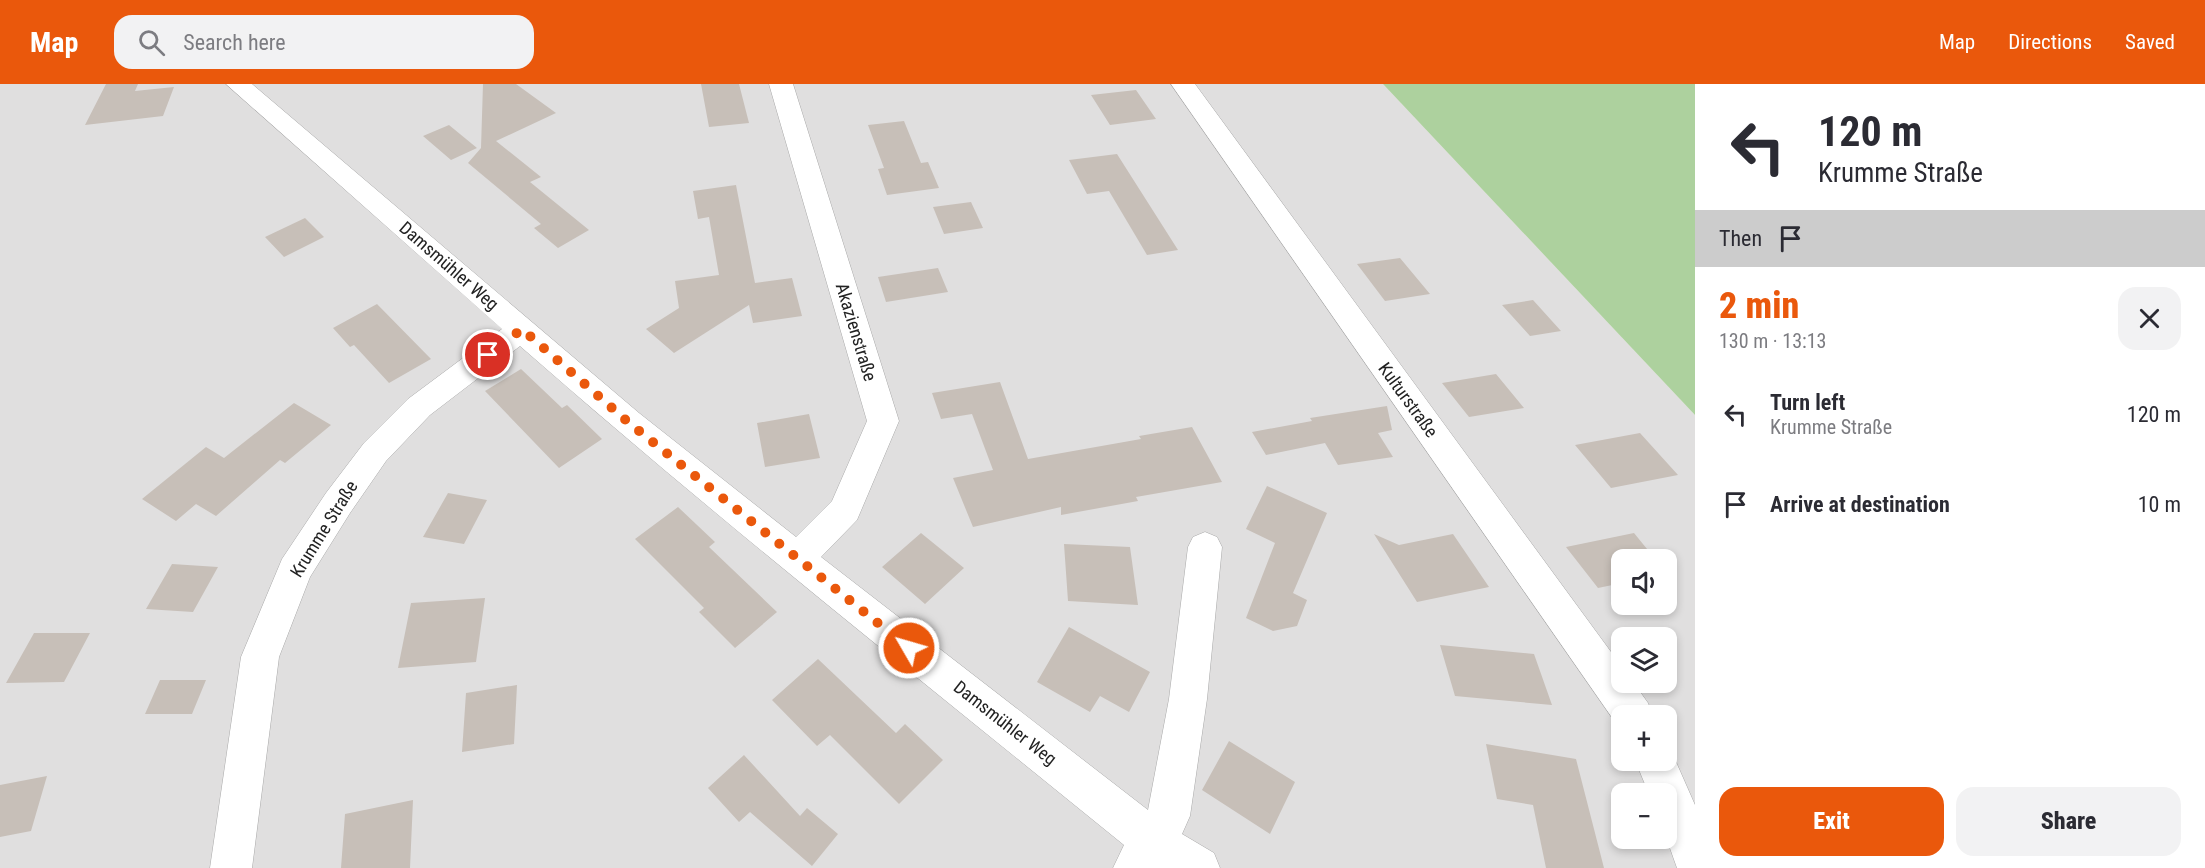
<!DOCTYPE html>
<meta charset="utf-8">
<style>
body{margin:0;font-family:"Roboto Condensed",sans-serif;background:#f2f2f3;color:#2b2b33;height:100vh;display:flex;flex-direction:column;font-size:22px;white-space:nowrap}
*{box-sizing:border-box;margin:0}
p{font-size:20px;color:#7c7c81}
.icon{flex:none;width:33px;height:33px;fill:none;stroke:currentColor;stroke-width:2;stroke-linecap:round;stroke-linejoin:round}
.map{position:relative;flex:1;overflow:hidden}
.details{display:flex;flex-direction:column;background:#fff;width:510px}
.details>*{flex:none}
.banner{background:#fff;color:#2b2b33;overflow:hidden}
.buttons{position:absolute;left:1611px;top:465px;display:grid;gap:12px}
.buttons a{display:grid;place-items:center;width:66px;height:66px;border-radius:12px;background:#fff;box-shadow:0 3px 9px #0003;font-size:30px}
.pin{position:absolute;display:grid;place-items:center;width:51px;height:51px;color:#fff;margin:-26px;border:3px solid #fff;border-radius:50%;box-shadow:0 2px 6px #0007}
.me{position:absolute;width:66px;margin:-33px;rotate:308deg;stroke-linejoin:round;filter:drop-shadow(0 0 4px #0008)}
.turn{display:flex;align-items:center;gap:21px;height:126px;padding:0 24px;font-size:27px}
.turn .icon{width:78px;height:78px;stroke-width:2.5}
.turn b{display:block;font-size:42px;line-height:51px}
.then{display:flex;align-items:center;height:57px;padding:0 24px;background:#0003;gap:12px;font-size:22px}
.round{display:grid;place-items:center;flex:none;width:63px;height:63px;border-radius:18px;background:#f2f2f3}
.headline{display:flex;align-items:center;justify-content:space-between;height:102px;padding:0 24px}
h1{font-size:36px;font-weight:800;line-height:45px;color:#ea580c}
.primary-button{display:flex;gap:12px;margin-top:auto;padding:12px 24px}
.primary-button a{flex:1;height:69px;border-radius:18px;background:#ea580c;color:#fff;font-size:24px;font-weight:800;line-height:69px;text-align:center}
.primary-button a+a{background:#f2f2f3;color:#2b2b33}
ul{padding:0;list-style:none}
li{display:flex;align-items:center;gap:18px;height:90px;padding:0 24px}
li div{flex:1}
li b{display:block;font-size:22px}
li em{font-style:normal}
header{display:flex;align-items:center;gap:36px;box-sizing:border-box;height:84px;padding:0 30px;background:#ea580c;color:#fff}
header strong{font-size:28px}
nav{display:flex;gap:33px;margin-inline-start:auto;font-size:21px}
.search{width:420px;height:54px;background:#f2f2f3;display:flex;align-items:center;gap:15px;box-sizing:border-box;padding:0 21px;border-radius:18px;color:#7c7c81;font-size:22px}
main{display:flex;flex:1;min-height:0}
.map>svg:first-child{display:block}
.residential{fill:#e0dfdf;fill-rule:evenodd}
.forest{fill:#add19e}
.building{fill:#c7bfb8}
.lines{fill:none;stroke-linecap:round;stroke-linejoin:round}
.minor-casing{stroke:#a9a9a9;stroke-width:1}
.minor{fill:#fff;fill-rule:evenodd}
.route{stroke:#ea580c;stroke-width:10;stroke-dasharray:0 18}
.labels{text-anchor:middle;stroke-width:5;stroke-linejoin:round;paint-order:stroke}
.street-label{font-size:18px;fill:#222;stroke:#fff}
</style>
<header>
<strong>Map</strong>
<div class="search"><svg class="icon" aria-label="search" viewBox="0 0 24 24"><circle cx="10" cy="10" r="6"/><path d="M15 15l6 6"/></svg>Search here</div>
<nav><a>Map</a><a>Directions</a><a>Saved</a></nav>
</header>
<main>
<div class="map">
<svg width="1695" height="784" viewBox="0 0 1695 784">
<rect width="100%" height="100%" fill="#f2efe9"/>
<path class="residential" d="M0,0H1383L1695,331V784H0ZM1622,476H1666V520H1622ZM1622,554H1666V598H1622ZM1622,632H1666V676H1622ZM1622,710H1666V754H1622Z"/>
<path class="forest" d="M1383,0H1695V331Z"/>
<path class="building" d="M106,0H138L135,7L174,3L163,32L85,41Z
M483,0H516L556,29L496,57L541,93L530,98L589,146L558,164L534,144L541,140L468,79L481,64Z
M701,0H739L749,39L709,43Z
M1136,6L1156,35L1110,41L1091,11Z
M904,37L921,79L928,78L939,104L887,111L878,85L884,84L868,41Z
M449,41L477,64L451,76L423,52Z
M1117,70L1178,166L1147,171L1109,107L1087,110L1069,76Z
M736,101L755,199L792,194L802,232L753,239L749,221L674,269L646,245L679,224L675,197L719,191L709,133L698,135L693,107Z
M971,118L983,144L944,150L933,123Z
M305,134L324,153L284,173L265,153Z
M1400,174L1430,210L1385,217L1357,180Z
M938,184L948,208L886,218L878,193Z
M1533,216L1561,247L1530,252L1502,221Z
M377,220L431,275L389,299L354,261L350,263L333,244Z
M521,285L562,324L567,321L602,355L559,384L485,307Z
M1496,290L1524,324L1469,333L1442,299Z
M1000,298L1028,375L1141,355L1139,352L1192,343L1222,398L1136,413L1138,417L1061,431V423L973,443L953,394L993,386L972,330L941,335L932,309Z
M294,319L331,341L285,379L280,376L216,432L196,420L176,437L142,415L206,363L224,374Z
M1387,322L1392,346L1378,349L1393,373L1338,381L1325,359L1266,371L1252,348L1312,337L1310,334Z
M809,330L820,374L765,383L757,339Z
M1640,349L1678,391L1611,404L1575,361Z
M1267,402L1327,429L1293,509L1307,516L1297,542L1273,547L1246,534L1275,459L1246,445Z
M448,409L487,416L464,460L423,453Z
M678,423L715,458L709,463L777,528L735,564L699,528L704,524L635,455Z
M921,449L964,484L925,520L882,483Z
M1634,449L1656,476H1622V499L1598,504L1566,463Z
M1374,450L1399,461L1453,450L1489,503L1417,518Z
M1064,460L1130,463L1138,521L1068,517Z
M172,480L218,483L193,528L146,525Z
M485,514L476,578L398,584L411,519Z
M1069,543L1150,588L1129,628L1100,612L1090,628L1037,598Z
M34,549H90L64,598L6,599Z
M1440,561L1534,570L1552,621L1455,612Z
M818,575L896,649L905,640L943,676L899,720L830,651L817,662L772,616Z
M160,596H206L192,630H145Z
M517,601L514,660L462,668L466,609Z
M1229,657L1295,698L1270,750L1202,706Z
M1486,660L1576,675L1604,784H1546L1533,721L1497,715Z
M744,671L800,732L807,724L838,750L812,782L750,728L739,738L708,704Z
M47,692L31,747L0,753V701Z
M413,716L410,784H341L345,730Z"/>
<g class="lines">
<g class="minor-casing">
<path id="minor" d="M226,0H252L639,329L796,453L832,417L867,337L769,0H793L899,337L857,436L821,473L1148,726L1169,615L1188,463L1193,453L1205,448L1217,453L1222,463L1207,615L1190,732L1182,750L1214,769L1220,784H1113L1124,761C921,596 716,434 520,262L430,331L386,377L350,429L310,493L279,573L252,784H210L241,573L282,475L326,409L364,359L408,315L502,245Z
M1171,0H1195L1622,583V598H1633L1648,619L1653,632H1622L1620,645Z
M1666,661L1669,662L1695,721V784H1677L1666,753V710H1649L1635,676H1666Z"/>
</g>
<use href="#minor" class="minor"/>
</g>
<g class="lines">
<path class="route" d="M488,271L522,245L628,338L909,564"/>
</g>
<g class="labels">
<g class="street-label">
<text transform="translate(449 182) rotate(41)" y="6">Damsmühler Weg</text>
<text transform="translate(856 248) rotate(73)" y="6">Akazienstraße</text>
<text transform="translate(1408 316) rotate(54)" y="6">Kulturstraße</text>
<text transform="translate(324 445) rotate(-58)" y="6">Krumme Straße</text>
<text transform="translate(1005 639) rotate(38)" y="6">Damsmühler Weg</text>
</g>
</g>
</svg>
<div class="buttons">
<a><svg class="icon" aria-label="sound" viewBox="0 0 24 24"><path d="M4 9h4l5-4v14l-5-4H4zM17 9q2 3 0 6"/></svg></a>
<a><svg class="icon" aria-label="layers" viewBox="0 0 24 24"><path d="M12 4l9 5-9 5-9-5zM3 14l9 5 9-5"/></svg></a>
<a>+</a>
<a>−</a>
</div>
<div class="pin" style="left:488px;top:271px;background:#d93025"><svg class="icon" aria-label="arrive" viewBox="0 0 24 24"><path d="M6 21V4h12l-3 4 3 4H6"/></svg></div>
<svg class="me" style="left:909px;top:564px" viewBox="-20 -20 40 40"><circle r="17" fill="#ea580c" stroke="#fff" stroke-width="3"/><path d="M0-11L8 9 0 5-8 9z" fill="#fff"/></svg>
</div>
<section class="details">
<div class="banner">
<div class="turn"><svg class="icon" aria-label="left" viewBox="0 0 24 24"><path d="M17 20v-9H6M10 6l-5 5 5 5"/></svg><div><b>120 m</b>Krumme Straße</div></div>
<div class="then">Then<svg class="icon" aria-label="arrive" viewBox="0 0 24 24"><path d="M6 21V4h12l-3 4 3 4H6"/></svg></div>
</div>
<div class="headline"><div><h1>2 min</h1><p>130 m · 13:13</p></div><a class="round"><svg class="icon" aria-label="close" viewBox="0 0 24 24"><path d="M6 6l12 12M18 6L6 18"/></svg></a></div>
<ul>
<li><svg class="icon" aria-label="left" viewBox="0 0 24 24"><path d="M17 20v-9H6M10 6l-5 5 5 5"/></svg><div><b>Turn left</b><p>Krumme Straße</p></div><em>120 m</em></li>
<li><svg class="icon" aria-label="arrive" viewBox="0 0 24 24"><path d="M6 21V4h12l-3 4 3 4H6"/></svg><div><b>Arrive at destination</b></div><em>10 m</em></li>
</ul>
<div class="primary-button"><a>Exit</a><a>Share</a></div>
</section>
</main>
